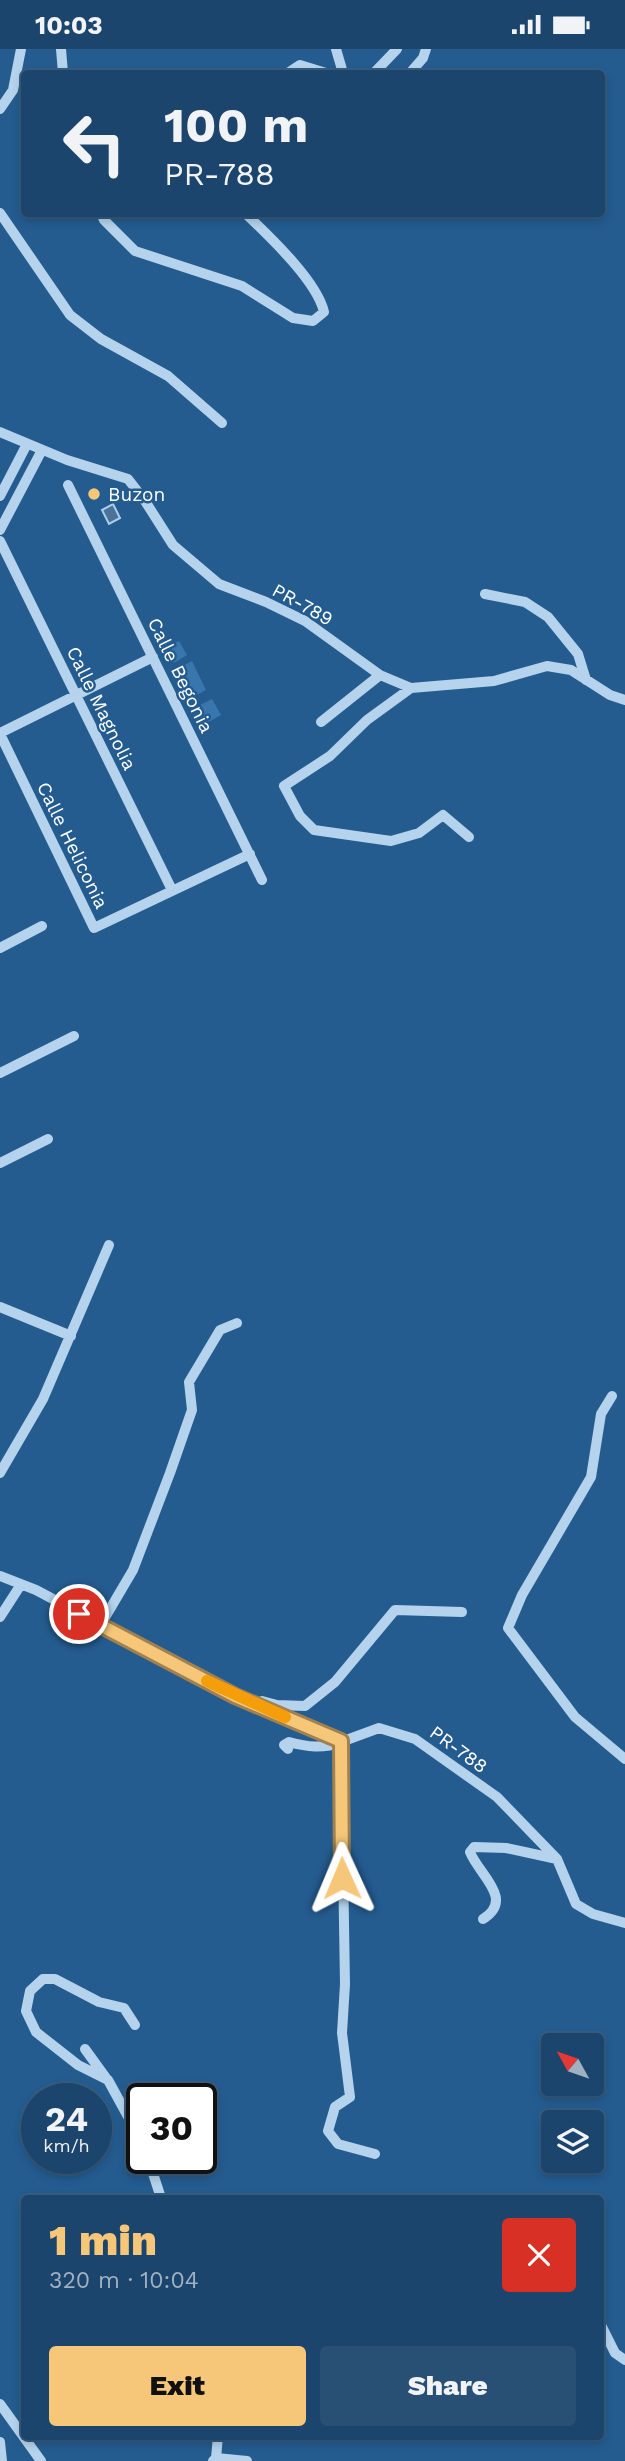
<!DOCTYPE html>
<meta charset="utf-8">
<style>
body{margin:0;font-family:"Work Sans",sans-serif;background:#284f74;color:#f1f3f6;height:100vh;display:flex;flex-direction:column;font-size:26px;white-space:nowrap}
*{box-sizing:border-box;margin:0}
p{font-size:23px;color:#a0b1c2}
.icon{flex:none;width:38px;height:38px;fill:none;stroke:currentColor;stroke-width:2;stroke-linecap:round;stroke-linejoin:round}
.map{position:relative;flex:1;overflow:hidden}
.drawer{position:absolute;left:21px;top:2146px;width:583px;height:245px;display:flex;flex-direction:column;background:#1b456c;border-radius:7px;box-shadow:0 4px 10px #0003,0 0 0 2px #395d7f}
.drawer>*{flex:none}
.top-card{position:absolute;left:21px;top:21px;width:584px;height:147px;border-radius:7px;box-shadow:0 4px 10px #0003,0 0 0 2px #395d7f;background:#1b456c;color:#f1f3f6;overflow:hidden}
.needle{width:46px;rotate:310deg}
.tools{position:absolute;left:541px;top:1984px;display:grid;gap:14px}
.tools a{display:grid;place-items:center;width:63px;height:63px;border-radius:7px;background:#1b456c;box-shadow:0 4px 10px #0003,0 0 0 2px #395d7f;font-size:35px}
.speed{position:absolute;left:21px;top:2034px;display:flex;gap:14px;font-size:35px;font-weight:700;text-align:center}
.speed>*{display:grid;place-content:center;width:91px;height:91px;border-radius:50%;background:#1b456c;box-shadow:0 4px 10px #0003,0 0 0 2px #395d7f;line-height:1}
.speed small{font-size:18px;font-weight:400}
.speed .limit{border:4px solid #111;border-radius:10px;background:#fff;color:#111}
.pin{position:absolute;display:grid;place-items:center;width:60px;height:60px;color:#fff;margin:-30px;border:4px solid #fff;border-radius:50%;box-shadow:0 2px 7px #0007}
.me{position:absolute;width:77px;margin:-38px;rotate:359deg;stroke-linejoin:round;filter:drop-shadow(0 0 5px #0008)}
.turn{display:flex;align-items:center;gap:24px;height:147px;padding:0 28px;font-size:32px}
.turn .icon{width:91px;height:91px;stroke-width:2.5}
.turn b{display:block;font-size:49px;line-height:60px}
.round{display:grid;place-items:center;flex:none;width:74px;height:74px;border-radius:7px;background:#284f74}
.head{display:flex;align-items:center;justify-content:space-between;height:119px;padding:0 28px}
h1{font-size:42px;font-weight:800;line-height:52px;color:#f6c779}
.button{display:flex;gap:14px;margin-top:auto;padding:14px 28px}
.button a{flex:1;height:80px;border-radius:7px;background:#f6c779;color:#111;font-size:28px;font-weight:800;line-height:80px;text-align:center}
.button a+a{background:#284f74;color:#f1f3f6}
.status{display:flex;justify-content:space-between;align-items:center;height:49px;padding:0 35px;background:#1b456c;direction:ltr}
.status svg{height:19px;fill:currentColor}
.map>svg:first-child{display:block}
.green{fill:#3976ad}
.water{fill:#4c7397;stroke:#aaceec;stroke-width:2}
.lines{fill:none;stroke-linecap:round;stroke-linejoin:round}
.minor{stroke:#b5d3ec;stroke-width:10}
.route-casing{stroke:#a0814f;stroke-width:18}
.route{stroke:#f6c779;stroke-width:12}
.slow{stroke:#f59e0b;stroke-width:12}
.poi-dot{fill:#f6c779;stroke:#245c90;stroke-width:2.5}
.labels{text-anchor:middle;stroke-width:5;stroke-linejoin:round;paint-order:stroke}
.poi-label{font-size:19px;fill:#fff;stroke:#245c90;text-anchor:start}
.street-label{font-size:19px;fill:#fff;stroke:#245c90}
</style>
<div class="status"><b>10:03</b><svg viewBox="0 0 49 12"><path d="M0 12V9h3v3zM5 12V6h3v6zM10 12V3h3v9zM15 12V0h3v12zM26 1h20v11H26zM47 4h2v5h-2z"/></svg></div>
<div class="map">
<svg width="625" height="2412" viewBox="0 0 625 2412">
<rect width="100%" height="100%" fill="#245c90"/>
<path class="green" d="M179,592L187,606L174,614L166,599Z
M192,612L206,641L193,648L179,619Z
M212,650L221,666L205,675L196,658Z"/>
<path class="water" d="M113,455L120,469L109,475L102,461Z"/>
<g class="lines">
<path class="minor" d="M61,0L63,24
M336,0L343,24
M288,24L300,16L326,24
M374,24L397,0
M410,24L423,9L426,0
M0,60L13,41L21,0
M0,164L70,266L101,290L168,327L222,374
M101,164L104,171L135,202L242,237L293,269L313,272L324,263C317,232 269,187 245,164
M0,383L67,411L128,430L145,452L173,496L219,535L266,553L305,572L380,626L411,639L494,632L547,617L571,621L610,646L625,651
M68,436L262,831
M0,447L27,395
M0,481L42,401
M0,492L172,841
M485,545L525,553L548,568L578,605L586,631
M411,639L367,671L330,707L284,737L300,767L314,781L391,792L419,784L443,766L469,788
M321,673L380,626
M0,684L153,608
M0,685L94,879L250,805
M0,899L42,877
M0,1024L74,987
M0,1114L48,1090
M0,1258L71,1287
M612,1347L601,1365L591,1428L522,1546L508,1579L575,1668L625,1710
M0,1424L43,1350L109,1196
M0,1527L36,1541L235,1647L341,1693L379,1679L415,1690L497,1748L557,1810L576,1855L593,1865L625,1874
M0,1568L20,1537
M100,1577L133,1521L170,1424L192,1361L189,1333L220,1281L237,1274
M262,1652L277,1656L305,1657L335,1633L395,1561L462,1563
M288,1700L284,1696L289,1693C307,1698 323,1700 341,1693L345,1935L342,1984L350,2048L335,2058L328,2082L338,2095L375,2105
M483,1870C515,1850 479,1826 470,1803L474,1798L506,1799L557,1810
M135,1976L124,1959L99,1953L55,1930H43L30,1942L26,1962L36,1983L78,2016L108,2031L142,2093
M85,2000L106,2029
M148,2109L161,2149
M600,2274L615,2304L625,2311
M0,2355L41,2412
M0,2393L2,2412
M216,2409L218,2387
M213,2412L216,2409L247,2412"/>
</g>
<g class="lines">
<g class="route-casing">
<path id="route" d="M79,1565L235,1647L341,1692L342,1829"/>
</g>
<use href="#route" class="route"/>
<path class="slow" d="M207,1632L285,1668"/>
</g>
<circle class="poi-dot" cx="94" cy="445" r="7"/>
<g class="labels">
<g class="poi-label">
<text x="108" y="452">Buzon</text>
</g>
<g class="street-label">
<text transform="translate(303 555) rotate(29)" y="7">PR-789</text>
<text transform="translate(181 626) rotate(64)" y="7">Calle Begonia</text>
<text transform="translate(102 659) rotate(64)" y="7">Calle Magnolia</text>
<text transform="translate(73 796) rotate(64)" y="7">Calle Heliconia</text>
<text transform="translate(459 1700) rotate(36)" y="7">PR-788</text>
</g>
</g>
</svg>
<div class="tools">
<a><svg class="needle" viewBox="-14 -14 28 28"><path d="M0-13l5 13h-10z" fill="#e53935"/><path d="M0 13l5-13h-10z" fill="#a0b1c2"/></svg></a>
<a><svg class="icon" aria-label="layers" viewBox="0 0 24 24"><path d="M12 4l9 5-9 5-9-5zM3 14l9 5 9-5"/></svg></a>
</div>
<div class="speed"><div>24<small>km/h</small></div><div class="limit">30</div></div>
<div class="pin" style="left:79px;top:1565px;background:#d93025"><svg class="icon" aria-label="arrive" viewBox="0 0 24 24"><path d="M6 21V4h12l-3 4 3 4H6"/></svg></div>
<svg class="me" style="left:342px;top:1829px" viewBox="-20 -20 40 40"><path d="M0-17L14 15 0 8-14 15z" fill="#f6c779" stroke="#fff" stroke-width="4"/></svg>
<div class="top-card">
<div class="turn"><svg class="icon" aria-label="left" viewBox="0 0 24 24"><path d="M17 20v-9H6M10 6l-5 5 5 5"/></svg><div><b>100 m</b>PR-788</div></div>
</div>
<section class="drawer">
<div class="head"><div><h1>1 min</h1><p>320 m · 10:04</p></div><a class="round" style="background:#d93025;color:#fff"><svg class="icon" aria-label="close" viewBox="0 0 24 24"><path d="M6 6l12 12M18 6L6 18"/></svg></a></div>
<div class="button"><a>Exit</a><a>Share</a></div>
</section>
</div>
